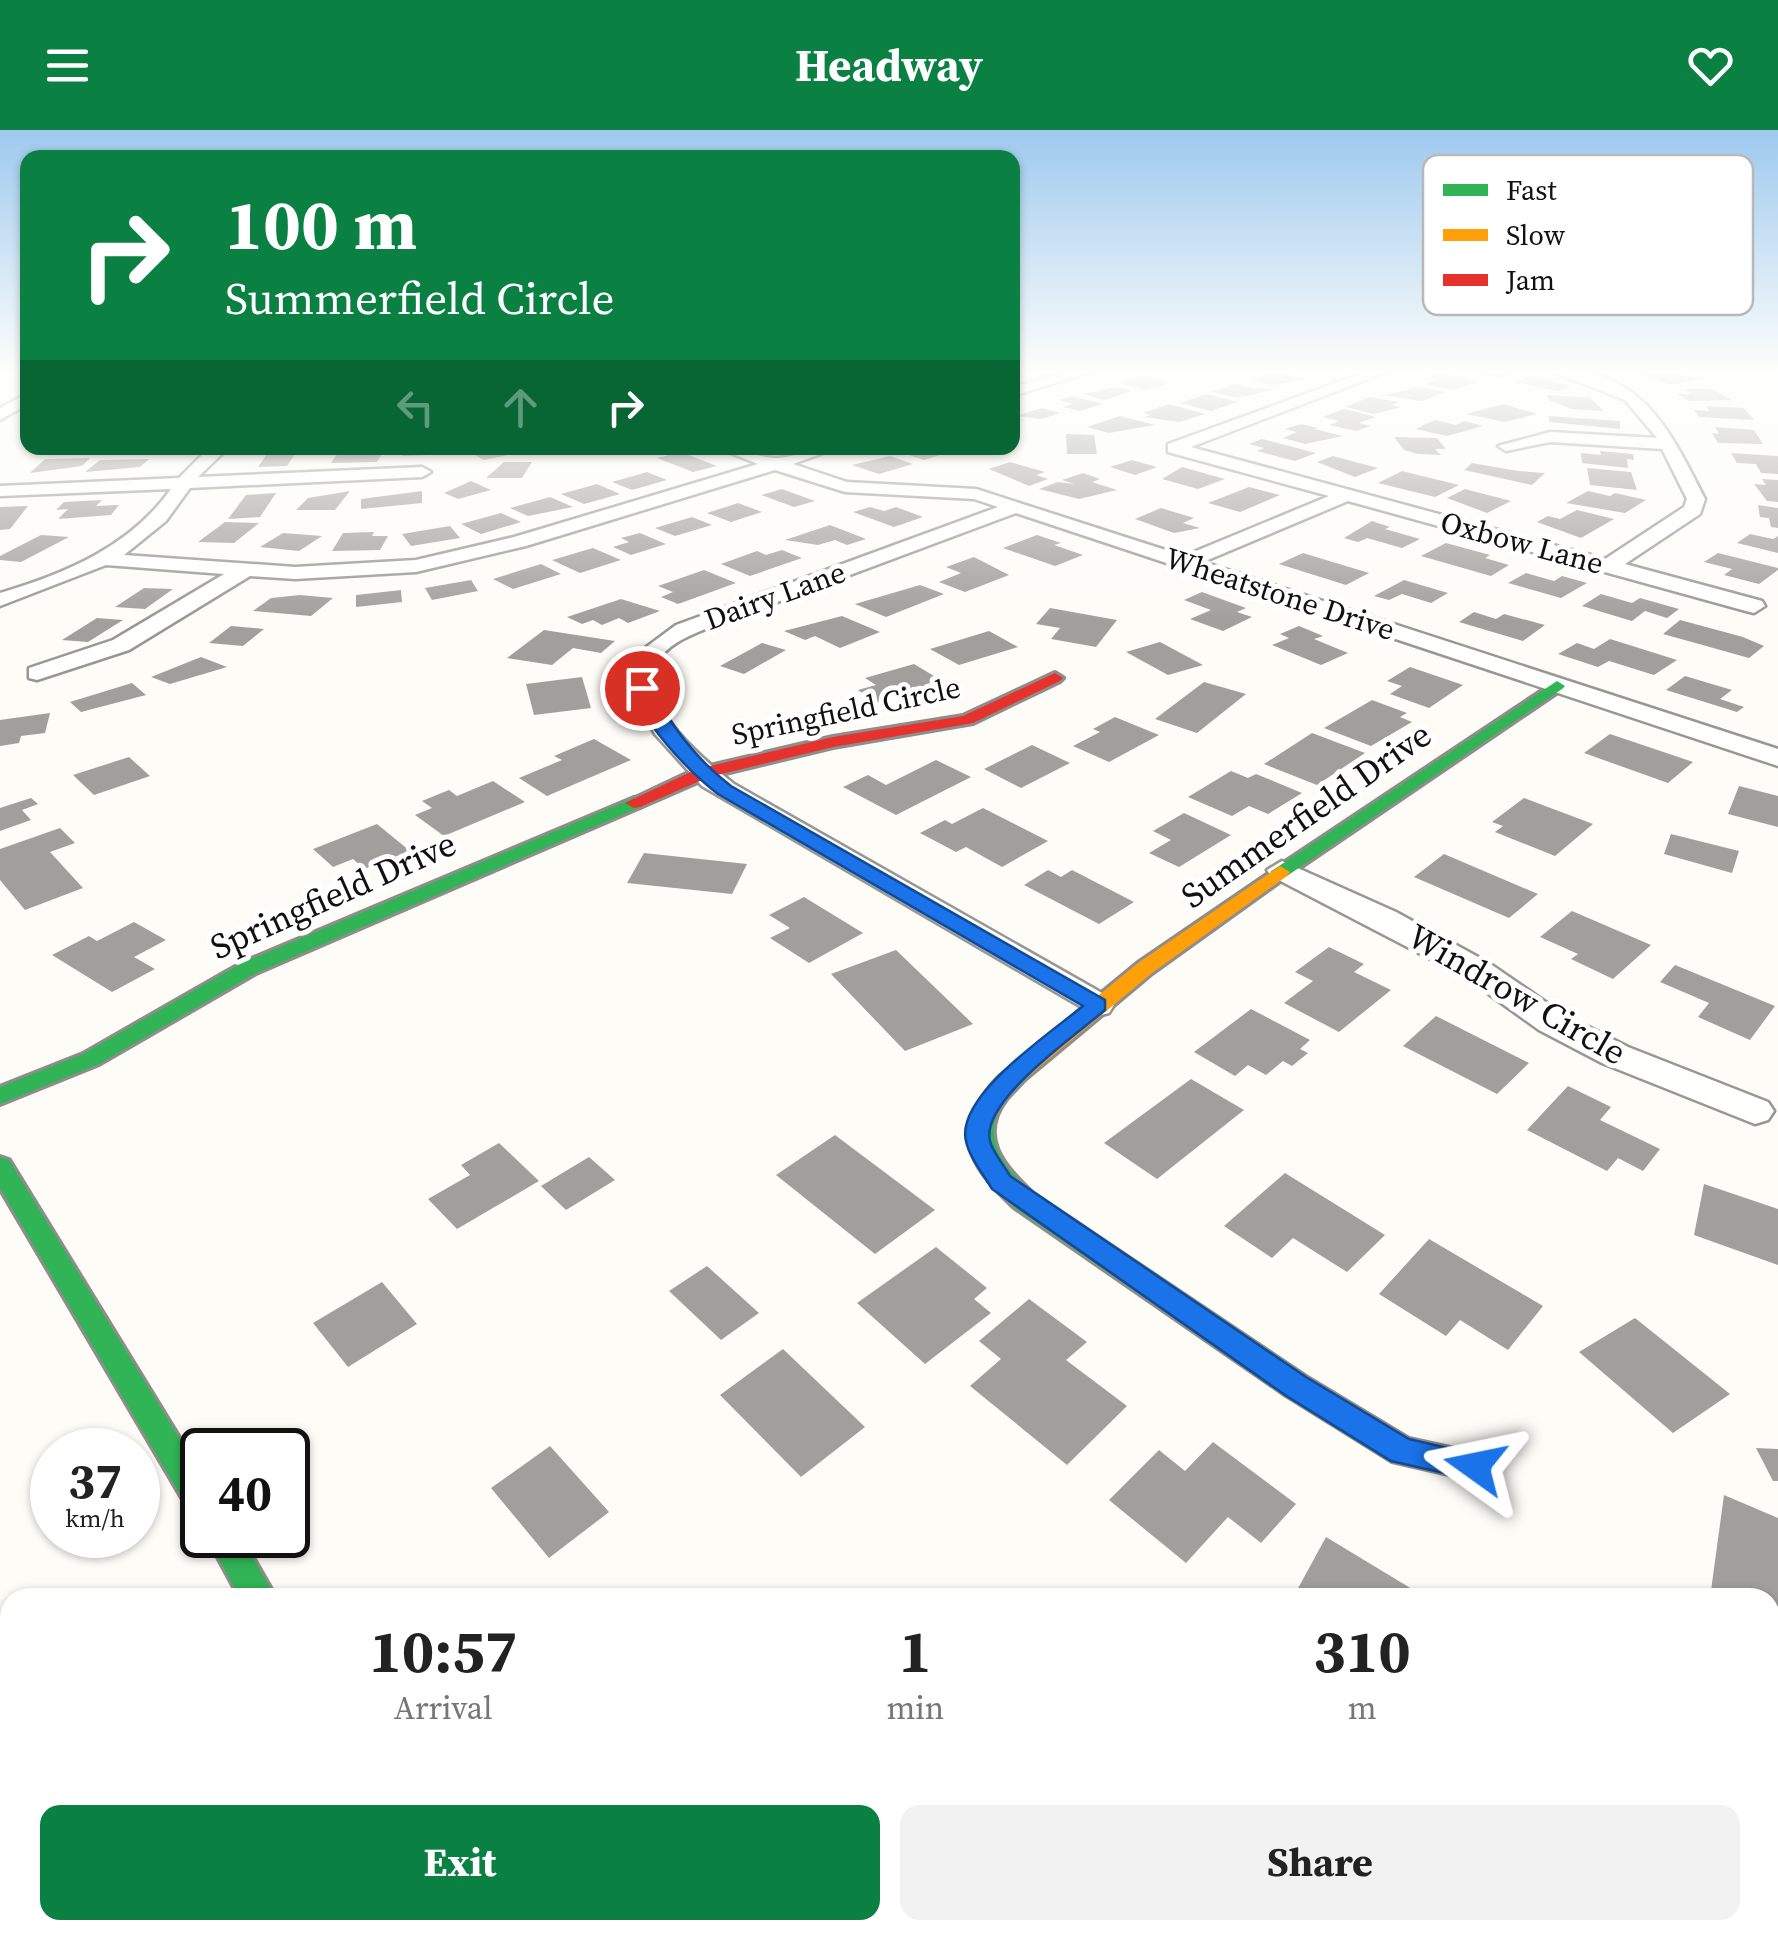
<!DOCTYPE html>
<style>
body{margin:0;font-family:"Source Serif 4",serif;background:#f2f2f2;color:#222;height:100vh;display:flex;flex-direction:column;font-size:38px;white-space:nowrap}
*{box-sizing:border-box;margin:0}
p{font-size:32px;color:#767676}
.icon{flex:none;width:55px;height:55px;fill:none;stroke:currentColor;stroke-width:2;stroke-linecap:round;stroke-linejoin:round}
.map{position:relative;flex:1;overflow:hidden}
.drawer{position:absolute;left:0px;top:1458px;width:1780px;height:352px;display:flex;flex-direction:column;background:#fff;border-radius:30px 30px 0 0;box-shadow:0 2px 8px #0004}
.drawer>*{flex:none}
.guide{position:absolute;left:20px;top:20px;width:1000px;height:305px;border-radius:20px;box-shadow:0 2px 8px #0004;background:#0b8043;color:#fff;overflow:hidden}
.speed{position:absolute;left:30px;top:1298px;display:flex;gap:20px;font-size:50px;font-weight:700;text-align:center}
.speed>*{display:grid;place-content:center;width:130px;height:130px;border-radius:50%;background:#fff;box-shadow:0 2px 8px #0004;line-height:1}
.speed small{font-size:25px;font-weight:400}
.speed .limit{border:5px solid #111;border-radius:15px;background:#fff;color:#111}
.pin{position:absolute;display:grid;place-items:center;width:85px;height:85px;color:#fff;margin:-42px;border:5px solid #fff;border-radius:50%;box-shadow:0 2px 10px #0007}
.me{position:absolute;width:110px;margin:-55px;rotate:282deg;stroke-linejoin:round;filter:drop-shadow(0 0 8px #0008)}
.turn{display:flex;align-items:center;gap:35px;height:210px;padding:0 40px;font-size:45px}
.turn .icon{width:130px;height:130px;stroke-width:2.5}
.turn b{display:block;font-size:70px;line-height:85px}
.lanes{display:flex;align-items:center;height:95px;padding:0 40px;background:#0003;justify-content:center;gap:50px;direction:ltr}
.lanes .off{opacity:.35}
.eta{display:flex;justify-content:space-evenly;align-items:center;height:170px;text-align:center}
.eta b{font-size:60px;font-weight:700;line-height:70px}
.primary-button{display:flex;gap:20px;margin-top:auto;padding:20px 40px}
.primary-button a{flex:1;height:115px;border-radius:20px;background:#0b8043;color:#fff;font-size:40px;font-weight:700;line-height:115px;text-align:center}
.primary-button a+a{background:#f2f2f2;color:#222}
header{display:flex;justify-content:space-between;align-items:center;height:130px;padding:0 40px;background:#0b8043;color:#fff;font-size:45px;font-weight:700}
.map>svg:first-child{display:block}
.lines{fill:none;stroke-linecap:round;stroke-linejoin:round}
.canal{fill:#cde8f7;fill-rule:evenodd}
.building{fill:#a19f9c}
.street-casing{stroke:#979795;stroke-width:5}
.fast-casing{stroke:#8e8d8b;stroke-width:6}
.slow-casing{stroke:#8e8d8b;stroke-width:6}
.jam-casing{stroke:#8e8d8b;stroke-width:6}
.street{fill:#fffffe;fill-rule:evenodd}
.fast{fill:#30b455;fill-rule:evenodd}
.slow{fill:#ff9f0a;fill-rule:evenodd}
.jam{fill:#e5322d;fill-rule:evenodd}
.route{fill:#1a73e8;stroke:#114b97;stroke-width:2.5}
.labels{text-anchor:middle;stroke-width:10;stroke-linejoin:round;paint-order:stroke}
.far-street-label{font-size:30px;fill:#111;stroke:#fff}
.street-label{font-size:35px;fill:#111;stroke:#fff}
.key{fill:#fff;stroke:#b8b8b8;stroke-width:2.5}
.key-label{font-size:28px;fill:#111}
</style>
<header><svg class="icon" aria-label="menu" viewBox="0 0 24 24"><path d="M4 6h16M4 12h16M4 18h16"/></svg>Headway<svg class="icon" aria-label="heart" viewBox="0 0 24 24"><path d="M12 20l-8-8c-3-5 5-10 8-4 3-6 11-1 8 4z"/></svg></header>
<div class="map">
<svg width="1778" height="1809" viewBox="0 0 1778 1809">
<rect width="100%" height="100%" fill="#fdfcf7"/>
<g class="lines">
<path class="canal" d="M1769,239H1778V245Z"/>
</g>
<path class="building" d="M1463,239H1493L1513,243L1499,248Z
M1658,239L1677,245L1704,248L1671,255L1635,241Z
M1273,242L1306,249L1273,255L1250,250Z
M1438,243L1477,251L1453,260L1424,254L1439,249L1429,246Z
M1142,246L1171,253L1147,260L1118,253Z
M1531,246L1555,251L1551,252L1571,256L1558,261L1515,252Z
M1235,254L1253,258L1274,259L1238,268L1212,262Z
M1115,257L1132,261L1104,270L1084,264Z
M1420,257L1445,262L1422,271L1383,265Z
M1684,259H1711L1733,270L1689,271L1677,264H1692Z
M1207,264L1238,272L1211,281L1180,273Z
M1547,265L1590,268L1604,281L1572,279L1549,270Z
M1072,266L1103,274L1080,281L1063,277L1073,274L1059,270Z
M1369,267L1399,272L1391,275L1401,277L1374,284L1346,277Z
M1169,274L1205,284L1179,292L1144,287L1151,285L1143,283Z
M1504,274L1537,284L1505,292L1466,284Z
M1706,276L1744,278L1754,290L1699,287L1694,280L1710,281Z
M1042,278L1060,283L1041,289L1015,286Z
M1344,279L1376,287L1359,293L1371,296L1356,301L1329,295L1339,291L1323,287Z
M1120,286L1155,295L1109,303L1087,297Z
M1549,286L1620,291V299L1549,292Z
M1435,290L1456,295L1464,291L1483,296L1447,306L1415,299Z
M1301,294L1318,298L1314,299L1343,306L1305,314L1283,308L1297,302L1285,299Z
M1715,297L1754,300L1763,314L1718,313L1712,303L1719,304Z
M1066,304L1094,305L1097,324H1067Z
M1394,307L1437,308L1446,319H1435L1441,325L1418,324L1404,320Z
M1262,309L1316,323L1295,331L1257,321L1264,318L1249,314Z
M271,318H299L287,336L258,337Z
M408,318H435L430,325L402,326Z
M506,318L517,323L484,330L464,319Z
M904,318H942L953,321L924,330L894,320Z
M1600,321L1633,324L1634,330L1627,329L1628,338L1582,333L1581,323L1601,325Z
M383,322L377,332L331,333L338,323Z
M681,322L717,336L693,342L657,328Z
M1731,323L1778,326V344L1761,343L1756,334L1737,333Z
M890,326L913,334L879,344L852,335Z
M1333,326L1378,338L1355,347L1317,332Z
M90,328L82,336L30,343L45,329Z
M149,329L140,337L85,342L100,330Z
M1132,330L1157,337L1135,345L1110,337Z
M504,332H532L522,348H486Z
M1010,332L1045,342L1036,345L1048,349L1029,356L989,339Z
M1472,333L1518,341L1545,343L1532,355L1464,340Z
M1182,337L1225,349L1198,359L1162,349Z
M1587,338L1631,342L1637,360L1590,355Z
M1402,341L1459,355L1435,367L1378,353Z
M647,342L667,350L632,360L612,352Z
M1083,343L1100,349L1092,352L1117,360L1079,369L1039,359L1058,352L1074,354L1062,350Z
M1762,349L1778,350V372L1767,371L1754,354L1766,355Z
M471,351L491,360L458,369L444,363Z
M597,354L620,364L584,374L561,364Z
M1249,357L1280,365L1240,382L1208,373Z
M782,359L815,371L794,377L761,365Z
M1465,359L1511,371L1487,383L1447,368Z
M350,361L335,380H296L308,368Z
M422,361V373L361,379V369Z
M1588,361L1610,366L1615,363L1646,370L1625,383L1566,373Z
M276,363L260,387L228,389L246,365Z
M550,367L573,377L528,386L510,378Z
M102,370L96,376L119,375L111,385L58,389L68,379L56,380L64,372Z
M738,373L762,382L731,392L707,383Z
M1758,375L1778,378V398L1771,397L1769,388L1760,387Z
M28,376L10,399L0,400V377Z
M870,377L884,381L896,377L923,387L894,397L853,382Z
M1161,378L1194,388L1183,393L1200,398L1174,403L1135,389Z
M1577,380L1614,389L1581,408L1537,392L1548,386L1560,389Z
M501,383L521,392L481,404L461,394Z
M692,387L712,395L675,406L655,398Z
M1372,391L1390,397L1385,399L1420,409L1402,418L1367,408L1358,412L1344,408Z
M225,392L259,393L234,413L198,412Z
M830,395L866,409L847,415L835,410L818,415L785,410Z
M450,396L460,408L411,416L402,404Z
M374,402L372,406H388L380,420L332,421L343,403Z
M283,403L322,406L299,421L260,417Z
M640,403L666,414L631,425L613,417L629,412L621,408Z
M1750,404L1773,409L1778,406V423L1737,413Z
M41,405L69,407L21,432L0,430V426Z
M1037,405L1061,413L1054,415L1083,425L1055,436L1003,418Z
M1446,413L1490,425L1485,428L1509,435L1491,446L1421,426Z
M593,418L621,430L580,443L552,430Z
M782,420L802,428L750,446L721,434L757,421L766,425Z
M1303,423L1369,443L1346,455L1279,434Z
M1718,423L1778,438V440L1759,454L1724,445L1732,439L1704,432Z
M974,427L1009,445L965,462L939,452L961,443L946,437Z
M541,434L561,444L513,459L493,449Z
M704,440L736,453L678,474L661,467L673,462L658,456Z
M1526,443L1554,451L1562,446L1587,453L1561,468L1508,453Z
M471,450L478,461L432,470L425,458Z
M1404,450L1448,463L1431,473L1402,464L1389,470L1374,466Z
M920,455L944,464L886,487L855,474Z
M144,458L173,459L145,479L115,477Z
M401,460L402,472L356,477V465Z
M1202,462L1246,478L1237,482L1252,487L1223,501L1190,489L1211,480L1184,470Z
M1601,464L1632,473L1640,468L1679,479L1667,488L1645,481L1632,491L1582,476Z
M300,465L333,468L311,486L253,481L271,468Z
M621,469L660,481L628,493L619,488L602,495L593,490L582,494L567,487Z
M1050,478L1117,490L1096,517L1051,509L1060,498L1036,494Z
M1474,482L1496,489L1504,484L1545,495L1523,511L1459,492Z
M842,486L880,502L840,518L815,506L805,510L784,501Z
M97,488L123,490L88,512L62,510Z
M1680,490L1743,507L1764,516L1749,528L1663,504Z
M231,496L264,499L243,516L209,513Z
M1299,496L1323,506L1314,509L1348,523L1321,535L1272,515L1289,508L1280,504Z
M544,500L615,511L601,523L573,518L552,535L507,528Z
M989,501L1018,517L959,535L930,519Z
M1610,509L1677,530L1654,545L1609,531L1598,537L1558,524L1577,513L1594,519Z
M1160,512L1203,535L1168,545L1126,522Z
M762,513L786,520L744,544L720,536Z
M201,527L227,537L170,554L151,547Z
M914,534L944,552L876,573L858,560L876,555L865,548Z
M1410,537L1463,555L1429,578L1390,564L1402,556L1387,551Z
M1685,546L1732,560L1720,569L1744,577L1737,582L1666,560Z
M582,547L591,578L534,585L526,554Z
M1204,552L1246,564L1197,603L1155,589Z
M132,553L146,565L81,582L70,572Z
M1372,570L1407,583L1400,587L1412,592L1371,616L1324,598Z
M50,583L45,603L21,606L19,613L0,616V590Z
M1115,587L1159,605L1109,632L1073,616L1100,602L1093,599Z
M1312,603L1365,623L1317,655L1264,634Z
M1610,604L1693,632L1668,653L1584,623Z
M594,609L631,630L547,666L519,648L562,630L554,626Z
M1032,615L1070,633L1021,658L984,639Z
M129,627L150,646L94,665L73,645Z
M936,630L971,647L896,685L843,657L868,645L886,655Z
M1231,641L1248,648L1256,644L1302,663L1268,684L1249,676L1232,686L1188,667Z
M493,651L525,672L444,706L415,685L432,678L422,671L449,660L457,666Z
M1739,656L1778,666V697L1728,684Z
M31,668L38,674L22,680L31,690L0,701V678Z
M1524,668L1593,694L1555,726L1495,702L1503,696L1492,692Z
M983,678L1048,711L1002,737L966,717L956,722L920,703L945,690L952,694Z
M1184,683L1231,705L1179,737L1149,723L1171,710L1153,701Z
M377,694L410,721L364,739L353,729L333,737L313,719Z
M60,698L75,713L50,722L83,758L25,780L0,750V719Z
M1671,704L1739,721L1732,743L1664,724Z
M644,723L747,734L732,764L627,753Z
M1444,724L1538,764L1509,788L1414,747Z
M1048,740L1061,747L1072,740L1134,772L1099,794L1024,755Z
M804,767L863,803L809,833L770,808L790,798L769,785Z
M1572,781L1651,815L1613,849L1571,829L1578,824L1540,807Z
M134,792L166,810L134,827L155,839L112,862L52,825L89,806L97,811Z
M1329,817L1364,834L1354,842L1391,860L1339,902L1284,873L1313,851L1295,842Z
M896,820L973,894L905,921L831,844Z
M1675,835L1775,876L1750,910L1698,887L1709,873L1660,852Z
M1251,879L1310,910L1300,919L1308,923L1292,936L1283,931L1266,945L1248,935L1235,946L1194,922Z
M1436,886L1529,933L1497,964L1403,916Z
M1191,949L1244,980L1157,1049L1104,1013Z
M1568,956L1611,977L1600,990L1660,1019L1643,1041L1618,1028L1607,1041L1527,1000Z
M835,1005L935,1080L875,1124L776,1045Z
M499,1013L539,1051L457,1099L428,1069L470,1045L461,1035Z
M589,1027L615,1050L566,1080L541,1056Z
M1285,1043L1385,1105L1347,1142L1293,1108L1272,1128L1224,1096Z
M1704,1054L1778,1079V1135L1694,1105Z
M1429,1109L1543,1176L1508,1220L1460,1190L1446,1206L1379,1164Z
M936,1117L987,1158L974,1169L991,1183L925,1234L857,1173Z
M707,1136L759,1183L721,1210L669,1161Z
M382,1152L417,1194L348,1237L313,1193Z
M1029,1169L1087,1212L1066,1230L1127,1276L1067,1335L970,1256L1001,1229L979,1211Z
M1635,1188L1730,1264L1673,1303L1579,1222Z
M783,1219L865,1297L801,1347L720,1265Z
M1213,1312L1296,1374L1261,1413L1228,1387L1186,1433L1109,1370L1159,1320L1185,1341Z
M550,1316L609,1382L549,1428L491,1358Z
M1756,1318L1778,1319V1351H1773Z
M1724,1365L1778,1388V1537L1770,1533V1468H1710Z
M1326,1407L1417,1462L1414,1468H1305L1296,1462Z
M0,1759L10,1782V1800H18L22,1809H0Z"/>
<g class="lines">
<g class="street-casing">
<path id="street" d="M1078,239H1100L1012,266V257Z
M1374,239H1394L1191,317L1605,429L1684,377L1687,369L1662,319L1550,312L1506,321L1498,316L1550,302L1657,308L1625,270L1546,239C1640,236 1668,296 1705,369L1700,384L1625,434L1762,471L1765,476L1754,483L1746,481L1348,371L1203,432L1778,619V636L1016,383L708,498C691,505 664,515 657,534C640,579 704,630 734,654L1109,867L1114,875L1109,883L1097,886L702,656L655,604L634,567L630,550L641,521L676,495L998,377L974,369L845,362L775,340L526,416L416,442L295,449L250,446L129,520L37,550L29,548V538L113,510L224,444L106,435L0,476V463C65,444 131,416 171,359L0,366V356L179,348L209,318H228L198,347L422,337L431,342L422,347L190,358L166,391L124,425L295,437L416,430L514,407L758,334L718,318C739,318 754,326 773,328C788,329 816,318 837,318L793,334L847,352L976,359L1184,426L1329,366L1168,322V314Z
M28,263V274L0,290V278Z
M1282,731L1396,782L1489,833L1563,884L1628,917L1768,972L1774,981L1768,990L1755,994L1602,933L1539,900L1465,847L1271,746L1267,740Z"/>
</g>
<g class="fast-casing">
<path id="fast" d="M1557,551L1565,556L1562,559L1287,746L1280,748L1270,742Z
M634,668L640,669V677L256,843L99,934L0,974V957L83,924L242,833Z
M1017,936L1029,944C1022,953 1014,960 1007,968C977,1006 1003,1036 1032,1063L1306,1247L1409,1309L1486,1326L1491,1336L1486,1346L1475,1350L1392,1331L1286,1265L1014,1077C976,1041 951,1010 987,961C995,951 1004,940 1017,936Z
M0,1027L9,1030L202,1345V1387L191,1383L0,1058Z
M206,1405H240L276,1468H240Z"/>
</g>
<g class="slow-casing">
<path id="slow" d="M1280,736L1290,742L1287,746L1152,843L1025,949H1009L1005,944L1009,939L1138,833Z
M438,1800H481L484,1809H442Z"/>
</g>
<g class="jam-casing">
<path id="jam" d="M1055,543L1063,548L1060,551L973,593L833,617L709,647L640,677L634,678L625,673L697,639L833,607L963,586Z"/>
</g>
<use href="#street" class="street"/>
<use href="#fast" class="fast"/>
<use href="#slow" class="slow"/>
<use href="#jam" class="jam"/>
</g>
<linearGradient id="sky" x2="0" y2="1"><stop stop-color="#9dc9ee"/><stop offset="0.49" stop-color="#fefefb"/><stop offset="1" stop-color="#fefefb" stop-opacity="0"/></linearGradient>
<rect width="1778" height="492" fill="url(#sky)"/>
<path class="route" d="M636,555H648C671,594 694,628 731,656L1105,870V880C1076,905 980,971 990,1011C993,1023 1004,1035 1010,1046L1306,1247L1409,1309L1486,1327L1491,1336L1486,1346L1475,1350L1391,1331L1285,1265L992,1059C984,1045 969,1027 966,1011C955,966 1052,902 1083,876L718,664C692,644 635,588 636,555Z"/>
<g class="labels">
<g class="far-street-label">
<text transform="translate(1522 413) rotate(15)" y="10">Oxbow Lane</text>
<text transform="translate(1280 464) rotate(18)" y="10">Wheatstone Drive</text>
<text transform="translate(775 466) rotate(-20)" y="10">Dairy Lane</text>
<text transform="translate(846 581) rotate(-12)" y="10">Springfield Circle</text>
</g>
<g class="street-label">
<text transform="translate(1306 685) rotate(-35)" y="12">Summerfield Drive</text>
<text transform="translate(333 765) rotate(-24)" y="12">Springfield Drive</text>
<text transform="translate(1517 864) rotate(30)" y="12">Windrow Circle</text>
</g>
</g>
<rect x="1423" y="25" width="330" height="160" rx="15" class="key"/>
<rect x="1443" y="54" width="45" height="12" fill="#30b455"/>
<rect x="1443" y="99" width="45" height="12" fill="#ff9f0a"/>
<rect x="1443" y="144" width="45" height="12" fill="#e5322d"/>
<g class="key-label">
<text x="1506" y="70">Fast</text>
<text x="1506" y="115">Slow</text>
<text x="1506" y="160">Jam</text>
</g>
</svg>
<div class="speed"><div>37<small>km/h</small></div><div class="limit">40</div></div>
<div class="pin" style="left:642px;top:558px;background:#d93025"><svg class="icon" aria-label="arrive" viewBox="0 0 24 24"><path d="M6 21V4h12l-3 4 3 4H6"/></svg></div>
<svg class="me" style="left:1475px;top:1336px" viewBox="-20 -20 40 40"><path d="M0-17L14 15 0 8-14 15z" fill="#1a73e8" stroke="#fff" stroke-width="4"/></svg>
<div class="guide">
<div class="turn"><svg class="icon" aria-label="right" viewBox="0 0 24 24"><path d="M7 20v-9h11M14 6l5 5-5 5"/></svg><div><b>100 m</b>Summerfield Circle</div></div>
<div class="lanes"><svg class="icon off" aria-label="left" viewBox="0 0 24 24"><path d="M17 20v-9H6M10 6l-5 5 5 5"/></svg><svg class="icon off" aria-label="ahead" viewBox="0 0 24 24"><path d="M12 20V5M6 11l6-6 6 6"/></svg><svg class="icon" aria-label="right" viewBox="0 0 24 24"><path d="M7 20v-9h11M14 6l5 5-5 5"/></svg></div>
</div>
<section class="drawer">
<div class="eta">
<div><b>10:57</b><p>Arrival</p></div>
<div><b>1</b><p>min</p></div>
<div><b>310</b><p>m</p></div>
</div>
<div class="primary-button"><a>Exit</a><a>Share</a></div>
</section>
</div>
